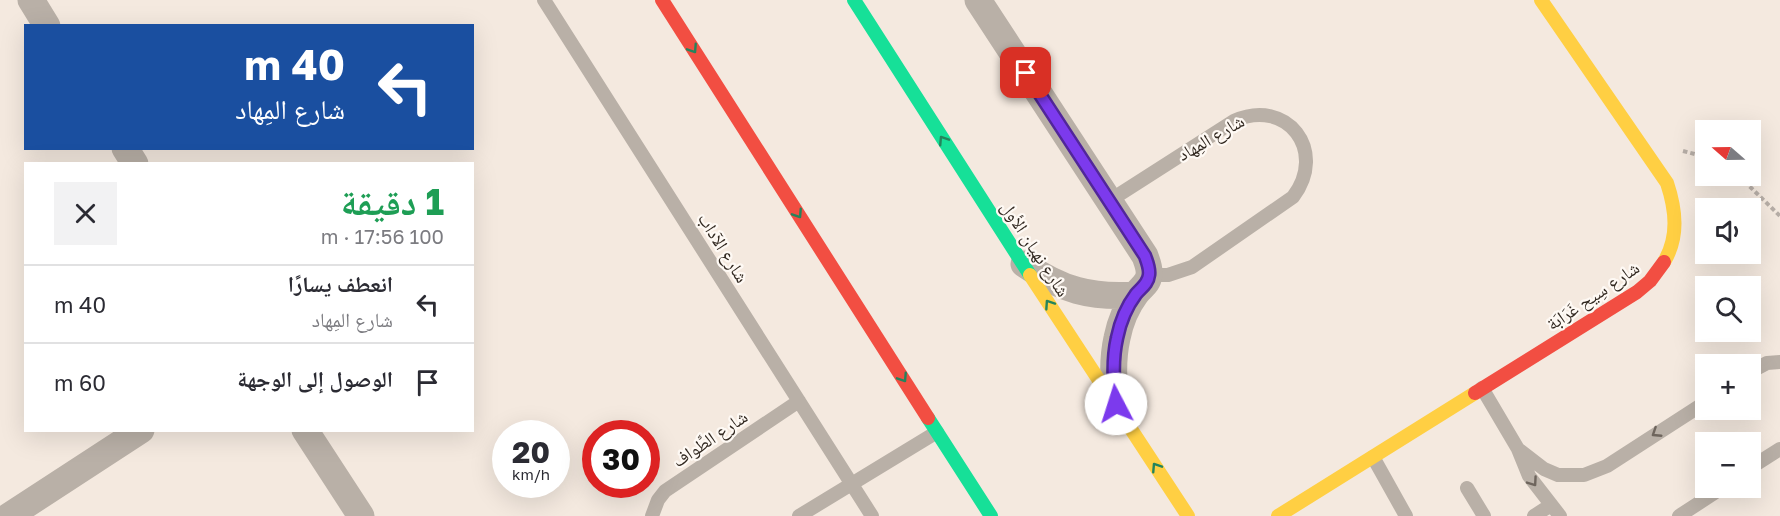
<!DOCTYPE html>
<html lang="ar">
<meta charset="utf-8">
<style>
body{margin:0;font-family:"Golos Text","Noto Naskh Arabic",sans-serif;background:#f2f2f3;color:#2b2b33;direction:rtl;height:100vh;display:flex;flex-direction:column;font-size:22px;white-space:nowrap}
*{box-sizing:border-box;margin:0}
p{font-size:20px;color:#7c7c81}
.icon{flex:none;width:33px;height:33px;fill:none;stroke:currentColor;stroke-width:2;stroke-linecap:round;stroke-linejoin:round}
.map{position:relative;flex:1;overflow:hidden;direction:ltr}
.sheet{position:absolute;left:24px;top:162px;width:450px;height:270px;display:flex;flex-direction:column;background:#fff;border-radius:0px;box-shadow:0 6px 24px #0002;direction:rtl}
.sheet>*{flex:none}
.banner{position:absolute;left:24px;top:24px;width:450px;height:126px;border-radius:0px;box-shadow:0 6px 24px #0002;direction:rtl;background:#1a4fa0;color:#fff;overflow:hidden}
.needle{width:39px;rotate:290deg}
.buttons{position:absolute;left:1695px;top:120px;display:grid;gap:12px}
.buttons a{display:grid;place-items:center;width:66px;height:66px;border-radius:0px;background:#fff;box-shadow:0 6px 24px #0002;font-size:30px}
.speed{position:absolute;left:492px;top:420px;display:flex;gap:12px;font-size:30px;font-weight:700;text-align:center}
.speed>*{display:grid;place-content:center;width:78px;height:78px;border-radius:50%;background:#fff;box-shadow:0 6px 24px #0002;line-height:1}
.speed small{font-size:15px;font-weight:400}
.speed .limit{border:9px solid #d22;background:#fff;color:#111}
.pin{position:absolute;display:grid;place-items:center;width:51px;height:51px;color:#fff;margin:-26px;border-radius:12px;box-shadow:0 3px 9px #0006}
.me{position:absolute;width:66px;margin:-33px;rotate:355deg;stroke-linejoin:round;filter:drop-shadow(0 0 4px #0008)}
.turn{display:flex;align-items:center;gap:21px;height:126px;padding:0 30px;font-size:27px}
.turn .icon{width:78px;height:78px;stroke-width:2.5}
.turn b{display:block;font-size:42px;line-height:51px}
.round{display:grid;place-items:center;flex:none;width:63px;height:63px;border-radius:0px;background:#f2f2f3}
.head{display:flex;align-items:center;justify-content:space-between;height:102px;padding:0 30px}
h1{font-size:36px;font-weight:700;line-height:45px;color:#1e9e55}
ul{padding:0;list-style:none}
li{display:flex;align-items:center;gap:18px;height:78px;padding:0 30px;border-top:2px solid #e1e1e2}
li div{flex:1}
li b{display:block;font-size:22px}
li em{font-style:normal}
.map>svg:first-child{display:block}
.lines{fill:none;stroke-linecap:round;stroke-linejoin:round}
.path{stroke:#b7aea7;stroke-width:4;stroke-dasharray:4.5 3;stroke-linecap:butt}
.lane{stroke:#b9b0a7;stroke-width:14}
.street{stroke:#b9b0a7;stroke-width:27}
.fast{stroke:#16e098;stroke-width:14}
.slow{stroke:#ffcf43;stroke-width:14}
.jam{stroke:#f24e42;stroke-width:14}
.oneway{stroke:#24845c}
.oneway2{stroke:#6e655d}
.route-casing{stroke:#51269a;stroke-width:15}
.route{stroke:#7c3aed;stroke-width:10}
.labels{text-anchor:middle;stroke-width:4.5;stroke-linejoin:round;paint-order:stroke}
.street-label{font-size:18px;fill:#312820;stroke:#fef9f4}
</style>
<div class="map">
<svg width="1780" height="516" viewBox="0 0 1780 516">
<rect width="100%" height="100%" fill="#f4e9df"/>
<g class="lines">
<path class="path" d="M1683,151L1706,157
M1739,176L1780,216"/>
<path class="lane" d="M544,0L872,516
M1109,201L1234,121C1287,97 1328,151 1293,197L1192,267L1168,275H1149
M1750,372L1767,363L1780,362
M1482,388L1518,449
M1373,457L1406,516
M1750,468L1780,449
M1467,488L1484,516
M652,516L658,500L665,491L799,401
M799,516L937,432
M1534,516L1551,505
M1560,516L1529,476L1518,449L1544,469L1558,475H1584L1607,466L1706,402
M1679,516L1722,488"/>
<path class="street" d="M31,0L47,26
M978,0L1145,256C1147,262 1150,268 1149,275C1148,284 1141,287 1136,294C1127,306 1120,323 1117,338C1112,360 1113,381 1116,404
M125,148L135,164
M1024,264C1061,290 1091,298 1135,295
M305,430L361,516
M9,516L141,430"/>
<path class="fast" d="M854,0L1030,275
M928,418L991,516"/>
<path class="slow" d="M1541,0L1667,183C1676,210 1679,237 1664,262
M1030,275L1188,516
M1278,516L1475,393"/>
<path class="jam" d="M662,0L928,418
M1475,393L1637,292L1650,281L1664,262"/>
</g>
<defs><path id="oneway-chevron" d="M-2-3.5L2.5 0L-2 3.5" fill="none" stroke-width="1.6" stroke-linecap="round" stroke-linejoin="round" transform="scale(1.5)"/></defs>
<g class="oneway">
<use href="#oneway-chevron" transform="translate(693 49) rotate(57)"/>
<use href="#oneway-chevron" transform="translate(943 140) rotate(-123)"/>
<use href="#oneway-chevron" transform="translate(798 214) rotate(57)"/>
<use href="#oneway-chevron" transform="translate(1049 304) rotate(-124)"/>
<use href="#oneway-chevron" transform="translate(903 378) rotate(57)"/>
<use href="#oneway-chevron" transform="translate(1156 467) rotate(-123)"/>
</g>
<g class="oneway2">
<use href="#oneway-chevron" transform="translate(1656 433) rotate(147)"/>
<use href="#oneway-chevron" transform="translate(1533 482) rotate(55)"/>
</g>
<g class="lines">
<g class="route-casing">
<path id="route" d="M1026,73L1145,256C1147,262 1150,268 1149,275C1148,284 1141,288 1136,294C1127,306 1120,323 1117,338C1112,360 1113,381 1116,404"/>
</g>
<use href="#route" class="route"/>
</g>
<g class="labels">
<g class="street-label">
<text transform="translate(1211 138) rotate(-30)" y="6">شارع المِهاد</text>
<text transform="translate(723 248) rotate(58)" y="6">شارع الآداب</text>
<text transform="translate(1035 249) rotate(57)" y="6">شارع نهيان الأول</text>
<text transform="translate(1593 296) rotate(-34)" y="6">شارع سِيح غَرَابَة</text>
<text transform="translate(710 439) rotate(-34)" y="6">شارع الطَّواف</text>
</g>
</g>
</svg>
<div class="buttons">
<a><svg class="needle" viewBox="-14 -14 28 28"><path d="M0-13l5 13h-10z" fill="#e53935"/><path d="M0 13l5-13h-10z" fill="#7c7c81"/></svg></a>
<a><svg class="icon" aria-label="sound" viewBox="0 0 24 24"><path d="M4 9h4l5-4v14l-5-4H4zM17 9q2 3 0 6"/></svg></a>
<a><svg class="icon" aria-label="search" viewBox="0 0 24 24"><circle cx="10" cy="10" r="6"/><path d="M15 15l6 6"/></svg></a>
<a>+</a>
<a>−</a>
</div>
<div class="speed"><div>20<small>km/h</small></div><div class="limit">30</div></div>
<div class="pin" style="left:1026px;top:73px;background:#d93025"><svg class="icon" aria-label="arrive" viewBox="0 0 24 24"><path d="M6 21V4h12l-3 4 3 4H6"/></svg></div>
<svg class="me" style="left:1116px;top:404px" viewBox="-20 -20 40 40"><circle r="19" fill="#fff"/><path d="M0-13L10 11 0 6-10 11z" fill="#7c3aed"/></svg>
<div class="banner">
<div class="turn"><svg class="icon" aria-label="left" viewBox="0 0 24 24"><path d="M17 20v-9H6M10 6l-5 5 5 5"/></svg><div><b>40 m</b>شارع المِهاد</div></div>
</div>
<section class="sheet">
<div class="head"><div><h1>1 دقيقة</h1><p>100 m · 17:56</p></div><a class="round"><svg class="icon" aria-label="close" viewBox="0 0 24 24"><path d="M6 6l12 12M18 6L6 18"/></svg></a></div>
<ul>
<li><svg class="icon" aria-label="left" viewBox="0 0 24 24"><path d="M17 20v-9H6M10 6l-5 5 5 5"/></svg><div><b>انعطف يسارًا</b><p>شارع المِهاد</p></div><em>40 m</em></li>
<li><svg class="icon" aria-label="arrive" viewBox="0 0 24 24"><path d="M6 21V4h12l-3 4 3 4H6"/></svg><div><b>الوصول إلى الوجهة</b></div><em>60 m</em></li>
</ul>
</section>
</div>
